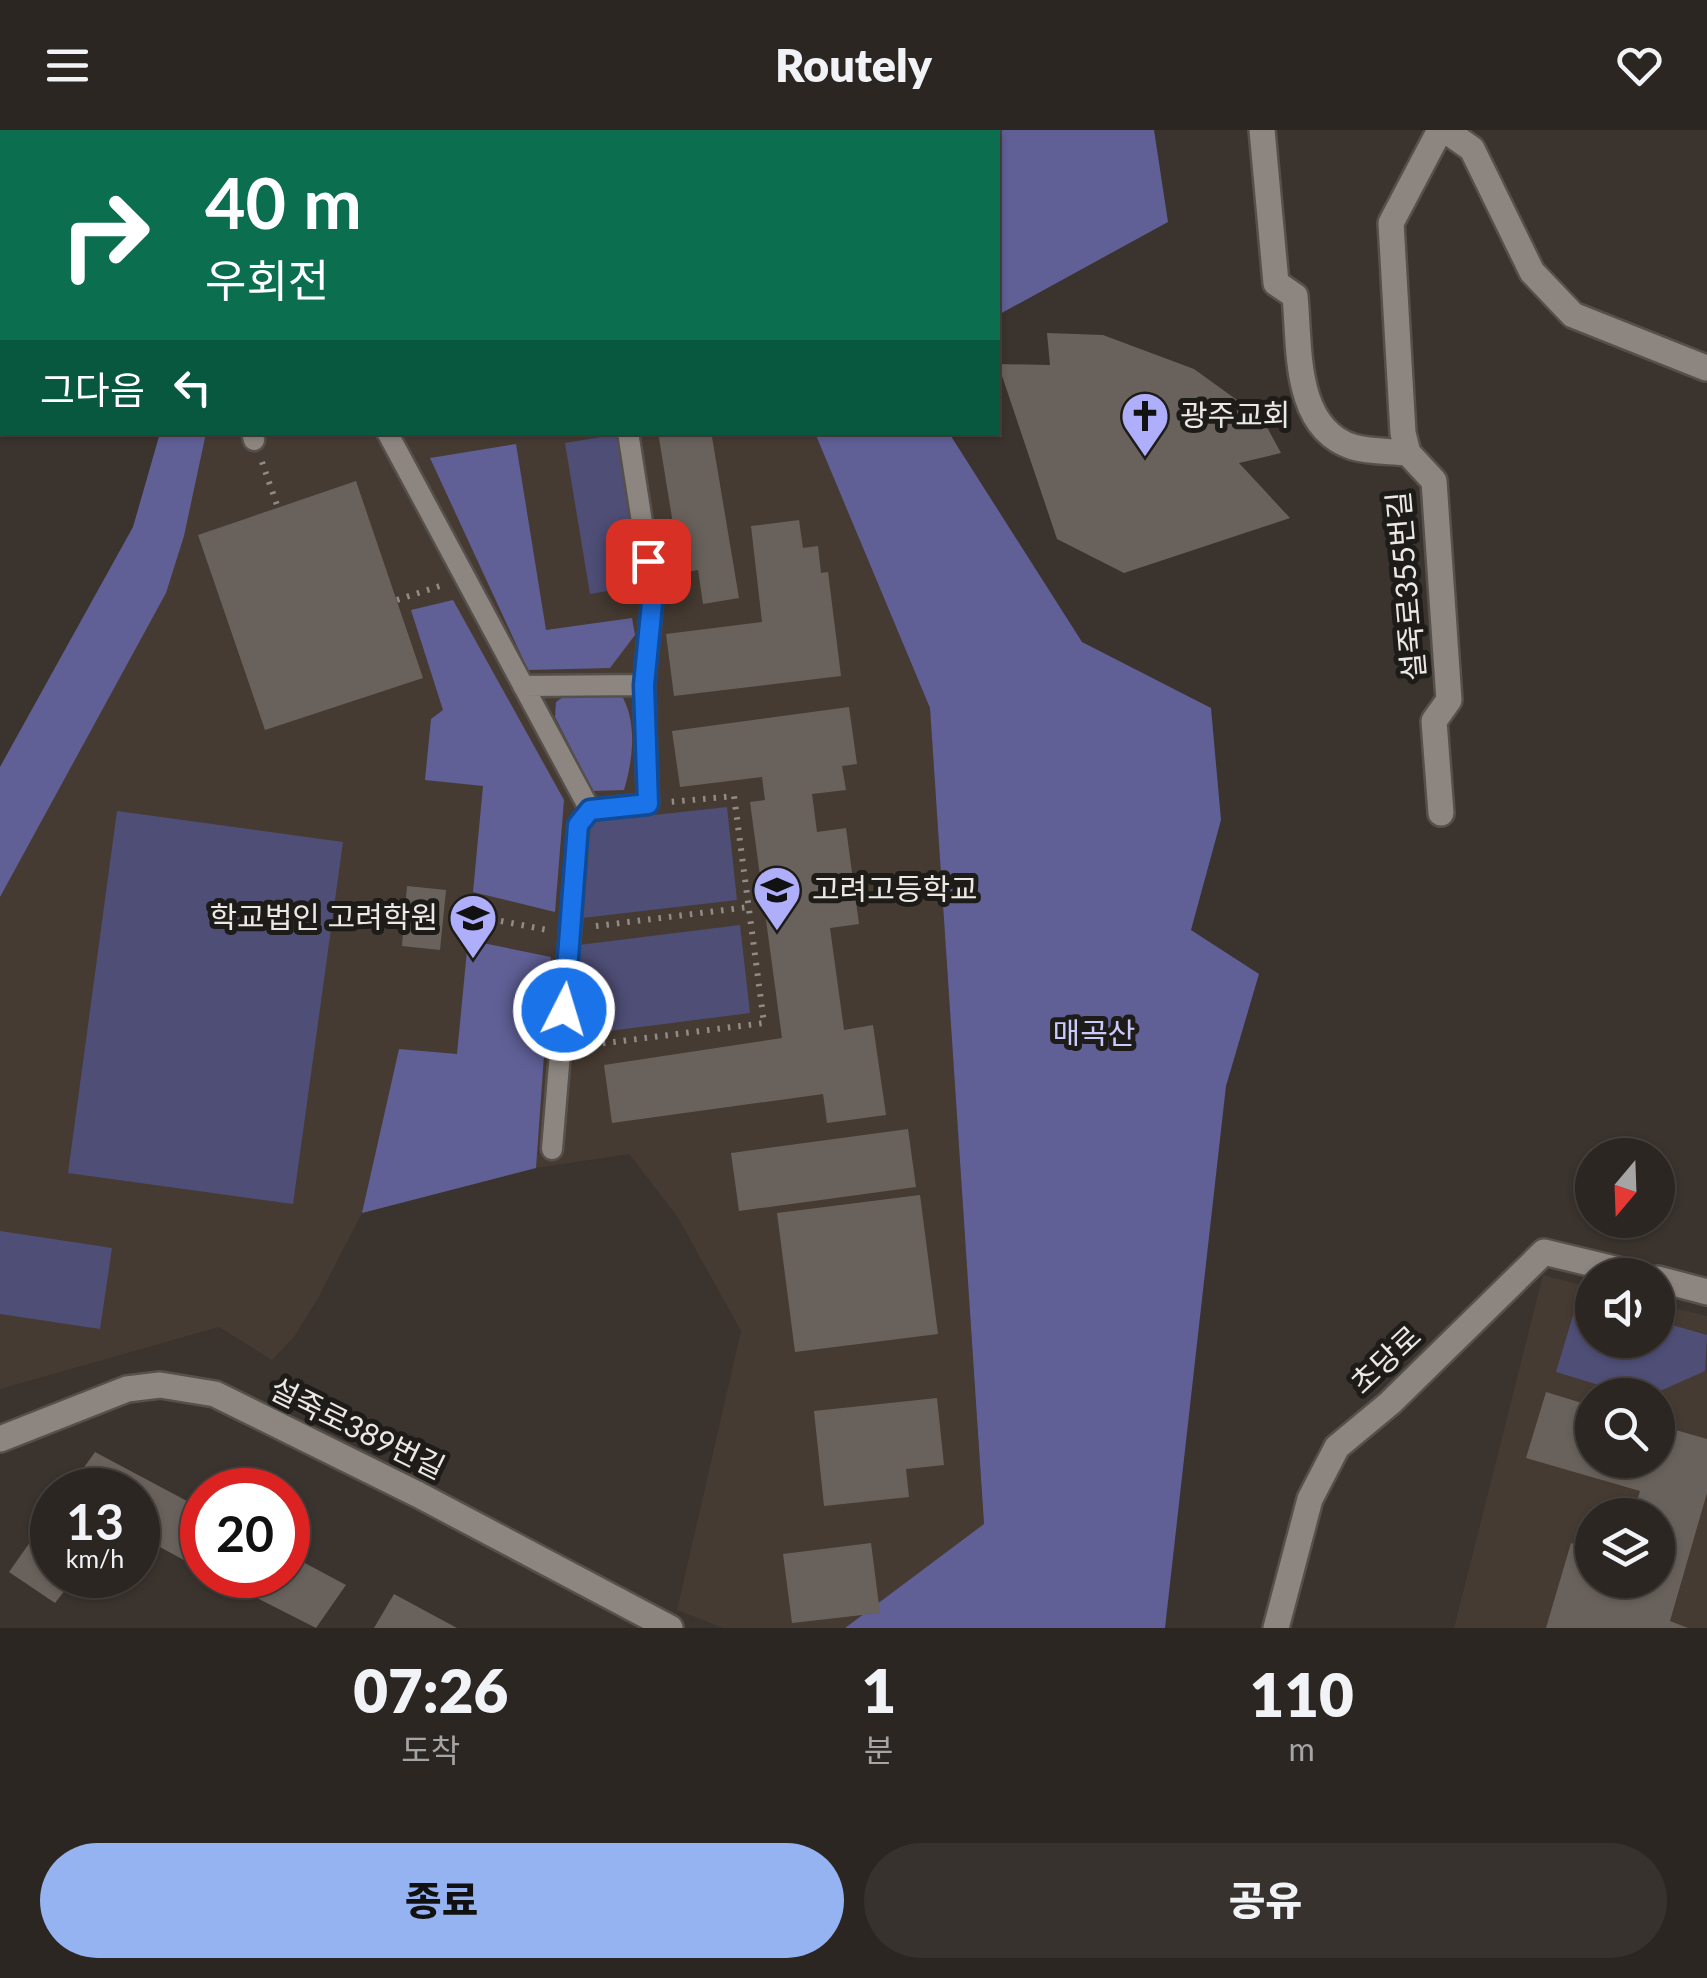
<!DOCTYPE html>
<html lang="ko">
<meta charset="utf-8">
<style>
body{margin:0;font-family:Lato,"Noto Sans KR",sans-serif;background:#38322f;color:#f1f3f6;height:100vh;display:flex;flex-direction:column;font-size:38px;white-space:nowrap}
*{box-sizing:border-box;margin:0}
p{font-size:32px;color:#a6a5a5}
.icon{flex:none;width:55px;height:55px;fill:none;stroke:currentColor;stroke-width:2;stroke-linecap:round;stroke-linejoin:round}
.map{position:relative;height:1498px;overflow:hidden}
.sheet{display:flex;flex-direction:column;background:#2c2622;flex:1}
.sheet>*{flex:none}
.banner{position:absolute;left:0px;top:0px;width:1000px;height:305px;box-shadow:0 2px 8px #0004,0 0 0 2px #484340;background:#0b6e4f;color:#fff;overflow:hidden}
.needle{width:65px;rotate:199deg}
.controls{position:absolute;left:1575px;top:1008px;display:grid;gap:20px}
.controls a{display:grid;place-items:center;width:100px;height:100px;border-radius:50%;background:#2c2622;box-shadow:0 2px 8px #0004,0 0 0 2px #484340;font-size:50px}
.speed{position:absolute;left:30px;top:1338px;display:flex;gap:20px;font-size:50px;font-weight:700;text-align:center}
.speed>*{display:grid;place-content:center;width:130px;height:130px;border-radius:50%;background:#2c2622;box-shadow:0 2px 8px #0004,0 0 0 2px #484340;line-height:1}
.speed small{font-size:25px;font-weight:400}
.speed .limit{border:15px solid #d22;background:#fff;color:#111}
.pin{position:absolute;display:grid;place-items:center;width:85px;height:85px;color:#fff;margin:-42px;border-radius:20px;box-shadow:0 5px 15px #0006}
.me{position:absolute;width:110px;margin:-55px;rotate:5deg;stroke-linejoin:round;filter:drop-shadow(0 0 8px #0008)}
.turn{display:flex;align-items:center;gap:35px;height:210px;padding:0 40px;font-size:45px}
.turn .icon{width:130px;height:130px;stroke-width:2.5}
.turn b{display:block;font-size:70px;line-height:85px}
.then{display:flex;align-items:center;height:95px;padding:0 40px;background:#0003;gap:20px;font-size:38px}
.eta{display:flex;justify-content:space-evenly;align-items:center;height:170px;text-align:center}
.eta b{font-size:60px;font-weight:800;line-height:70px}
.cta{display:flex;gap:20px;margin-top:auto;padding:20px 40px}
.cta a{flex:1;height:115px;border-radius:60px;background:#95b2f1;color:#111;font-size:40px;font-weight:800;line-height:115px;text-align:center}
.cta a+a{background:#38322f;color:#f1f3f6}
header{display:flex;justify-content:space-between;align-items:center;height:130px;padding:0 40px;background:#2c2622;font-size:45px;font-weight:800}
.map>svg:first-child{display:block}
.built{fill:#463b32;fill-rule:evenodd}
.green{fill:#4f4e77}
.forest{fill:#605f96}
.building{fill:#69625c}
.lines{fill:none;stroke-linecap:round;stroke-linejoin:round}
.service-casing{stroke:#56504c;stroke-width:25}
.minor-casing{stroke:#56504c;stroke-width:30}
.secondary-casing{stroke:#56504c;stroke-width:30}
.path{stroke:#918b87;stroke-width:6;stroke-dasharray:2.5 8;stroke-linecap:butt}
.service{stroke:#8d8680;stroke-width:20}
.minor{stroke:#8d8680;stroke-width:25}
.secondary{stroke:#a08a76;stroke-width:25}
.route-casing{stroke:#114b97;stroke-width:25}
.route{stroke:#1a73e8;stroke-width:18}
.labels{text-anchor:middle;stroke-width:10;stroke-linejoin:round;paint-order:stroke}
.poi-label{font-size:30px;fill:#ece8e5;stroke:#1e1c19;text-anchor:start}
.street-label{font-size:30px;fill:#ece8e5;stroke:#1e1c19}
.park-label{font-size:30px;fill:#cacafd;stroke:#1e1c19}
</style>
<header><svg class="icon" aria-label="menu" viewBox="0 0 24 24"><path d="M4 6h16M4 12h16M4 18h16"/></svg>Routely<svg class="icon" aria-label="heart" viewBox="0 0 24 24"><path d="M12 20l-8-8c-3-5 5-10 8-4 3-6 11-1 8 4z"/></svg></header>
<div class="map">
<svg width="1707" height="1498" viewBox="0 0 1707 1498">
<rect width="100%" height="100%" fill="#3a332e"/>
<path class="built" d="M160,303H815L930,578L984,1395L845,1498H723L677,1480L741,1201L677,1086L629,1024L536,1038L362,1083L317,1170L294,1207L272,1230L219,1197L0,1259V637L133,397Z
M1543,1145L1592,1158V1210H1658V1174L1707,1186V1498H1454ZM1592,1265H1658V1330H1592ZM1592,1385H1658V1450H1592Z"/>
<path class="green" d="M619,304L643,455L590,464L565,313Z
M727,677L737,770L582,788L591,692Z
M117,681L343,712L293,1074L68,1043Z
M740,795L750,883L570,906L579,815Z
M0,1101L112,1118L100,1199L0,1184Z
M1578,1169L1592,1173V1210H1658V1191L1707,1205L1705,1241L1651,1265H1632L1556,1242Z"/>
<path class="forest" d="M697,0H1154L1168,92L998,185V2Z
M160,303H206L184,406L166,463L0,767V637L133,397Z
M815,303H949L1082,512L1211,578L1221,690L1191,800L1259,844L1226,956L1165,1498H845L984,1394L930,578Z
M516,314L546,500L632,488L635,505L610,538L528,540L430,328Z
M453,470L564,670L555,782L473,762L483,656L425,650L431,589L443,580L411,480Z
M620,563C638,590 633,630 624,660L593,661L555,587L556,572L566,565Z
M468,810L551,827L536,1038L362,1083L399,919L457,924Z"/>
<path class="building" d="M1047,203L1103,205L1194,239L1262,288L1281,323L1239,333L1290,388L1124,443L1057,409L998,234L1050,235Z
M658,302H728L712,307L739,468L703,474L698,440L681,443Z
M356,351L423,548L265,600L198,405Z
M799,390L803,418L818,416L821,443L828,442L841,546L674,566L666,504L762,492L751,396Z
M849,577L857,634L842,636L846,660L812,664L817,702L846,698L859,794L830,798L844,900L873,895L886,985L827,993L823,964L612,993L604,935L782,908L750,672L765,670L762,647L680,657L672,601Z
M407,756L446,760L440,820L402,816Z
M908,999L916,1057L739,1081L731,1023Z
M920,1065L938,1204L795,1222L777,1083Z
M1546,1262L1592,1276V1330H1658V1295L1707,1309V1363L1670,1491L1688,1498H1546L1571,1413L1592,1420V1450H1658V1385H1633L1640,1361L1526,1328Z
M937,1268L944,1335L906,1339L909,1367L824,1376L814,1281Z
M95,1322L202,1379V1440L138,1405V1360H68Z
M52,1381V1445H77L55,1473L9,1442Z
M871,1413L880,1483L792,1493L783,1424Z
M288,1424L346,1455L316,1498L212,1445H288Z
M394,1464L457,1498H374Z"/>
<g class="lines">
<g class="service-casing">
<path id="service" d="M256,0L257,2
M639,0L644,2
M252,302L254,310
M387,302L590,680L579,695L552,1019
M523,556L644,555
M590,680L648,674L644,555L653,463L628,302"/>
</g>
<g class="minor-casing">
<path id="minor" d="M1262,0L1276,153L1295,166C1300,217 1293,298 1353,317C1370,322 1391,321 1408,323
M1440,0L1391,93L1403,303L1408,323L1434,351L1449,570L1434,591L1441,683
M1445,0L1472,19L1532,142L1573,185L1706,238
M1658,1149L1707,1162
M0,1309L127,1259L160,1255L215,1264L419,1365L670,1498
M1276,1498L1310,1369L1337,1317L1390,1273L1544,1122L1639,1145"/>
</g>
<g class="secondary-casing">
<path id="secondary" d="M140,2L141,0
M0,272L2,269"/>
</g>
<path class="path" d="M262,332L278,378
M397,470L440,456
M470,785L547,800
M596,796L749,777
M582,916L764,893L734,666L670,672"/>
<use href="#service" class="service"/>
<use href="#minor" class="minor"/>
<use href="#secondary" class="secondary"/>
</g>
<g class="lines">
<g class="route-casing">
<path id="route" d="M564,880L578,695L590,680L648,674L644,555L653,463L648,431"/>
</g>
<use href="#route" class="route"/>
</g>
<defs>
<g id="church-pin" transform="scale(2.5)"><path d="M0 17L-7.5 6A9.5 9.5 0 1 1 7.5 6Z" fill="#afaefa" stroke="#1e1c19"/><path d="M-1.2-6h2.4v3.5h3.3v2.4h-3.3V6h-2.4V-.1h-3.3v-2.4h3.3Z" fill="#111"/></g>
<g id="school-pin" transform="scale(2.5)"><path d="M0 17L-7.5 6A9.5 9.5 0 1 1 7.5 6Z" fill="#afaefa" stroke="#1e1c19"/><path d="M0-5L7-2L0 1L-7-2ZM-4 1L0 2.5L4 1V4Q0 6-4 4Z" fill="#111"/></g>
</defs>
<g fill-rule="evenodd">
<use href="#church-pin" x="1145" y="286"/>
<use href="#school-pin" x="777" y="760"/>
<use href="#school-pin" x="473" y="788"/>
</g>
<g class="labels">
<g class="poi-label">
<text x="1180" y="296">광주교회</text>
<text x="812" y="770">고려고등학교</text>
<text x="438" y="798" text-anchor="end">학교법인 고려학원</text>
</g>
<g class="street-label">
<text transform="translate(1407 456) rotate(-95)" y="10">설죽로355번길</text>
<text transform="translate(1386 1230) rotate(-43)" y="10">초당로</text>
<text transform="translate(357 1299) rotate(26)" y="10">설죽로389번길</text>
</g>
<g class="park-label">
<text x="1094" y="914">매곡산</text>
</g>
</g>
</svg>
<div class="controls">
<a><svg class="needle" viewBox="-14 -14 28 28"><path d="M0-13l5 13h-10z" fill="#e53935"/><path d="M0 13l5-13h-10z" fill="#a6a5a5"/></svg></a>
<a><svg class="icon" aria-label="sound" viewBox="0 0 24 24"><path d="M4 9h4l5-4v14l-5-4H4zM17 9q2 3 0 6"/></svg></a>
<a><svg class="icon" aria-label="search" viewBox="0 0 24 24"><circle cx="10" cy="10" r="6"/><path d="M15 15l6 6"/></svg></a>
<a><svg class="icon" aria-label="layers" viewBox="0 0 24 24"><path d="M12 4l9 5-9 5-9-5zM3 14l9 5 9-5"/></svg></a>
</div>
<div class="speed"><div>13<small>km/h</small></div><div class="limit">20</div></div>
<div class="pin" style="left:648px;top:431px;background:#d93025"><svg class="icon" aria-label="arrive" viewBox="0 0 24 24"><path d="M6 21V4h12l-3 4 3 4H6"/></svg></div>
<svg class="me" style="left:564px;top:880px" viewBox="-20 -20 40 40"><circle r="17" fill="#1a73e8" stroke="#fff" stroke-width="3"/><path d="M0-11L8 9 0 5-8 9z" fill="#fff"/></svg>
<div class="banner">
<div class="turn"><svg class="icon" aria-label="right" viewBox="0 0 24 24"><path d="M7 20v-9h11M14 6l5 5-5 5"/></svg><div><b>40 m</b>우회전</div></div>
<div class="then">그다음<svg class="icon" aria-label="left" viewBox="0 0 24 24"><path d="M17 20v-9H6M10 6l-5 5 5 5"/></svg></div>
</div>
</div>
<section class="sheet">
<div class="eta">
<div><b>07:26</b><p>도착</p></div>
<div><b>1</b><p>분</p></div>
<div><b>110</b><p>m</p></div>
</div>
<div class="cta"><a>종료</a><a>공유</a></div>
</section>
